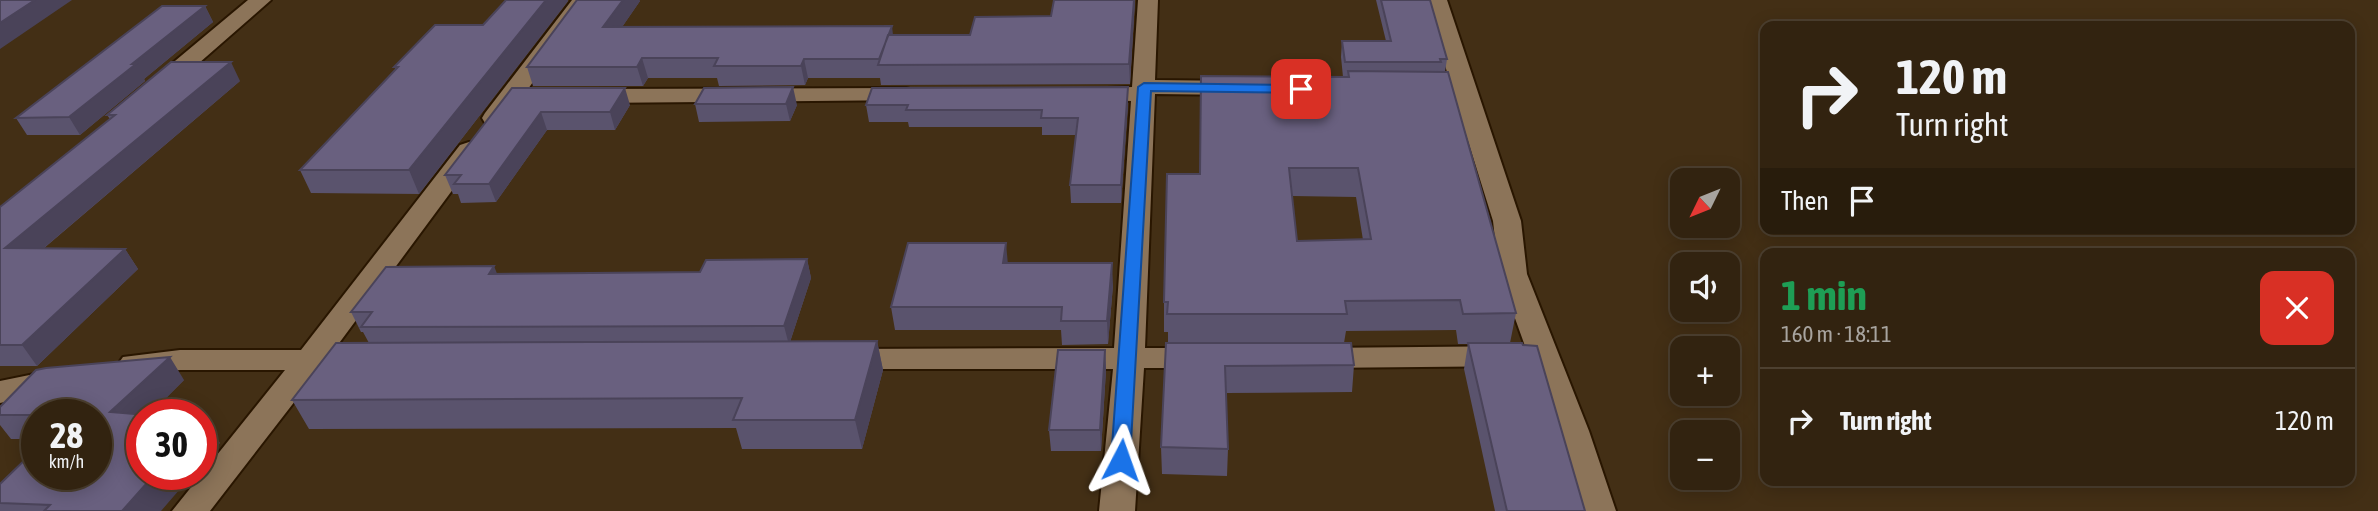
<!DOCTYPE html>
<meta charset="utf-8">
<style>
body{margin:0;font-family:"Asap Condensed",sans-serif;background:#3a2b19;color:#f1f3f6;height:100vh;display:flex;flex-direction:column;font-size:26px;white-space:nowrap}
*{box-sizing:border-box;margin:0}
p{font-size:23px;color:#a8a49f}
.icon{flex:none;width:38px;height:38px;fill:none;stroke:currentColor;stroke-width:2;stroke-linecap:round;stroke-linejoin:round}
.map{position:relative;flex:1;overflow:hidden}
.details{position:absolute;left:1760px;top:248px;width:595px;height:238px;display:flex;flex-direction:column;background:#322310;border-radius:14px;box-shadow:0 4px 18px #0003,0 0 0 2px #4d4030}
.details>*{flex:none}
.banner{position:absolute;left:1760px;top:21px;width:595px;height:214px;border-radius:14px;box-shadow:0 4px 18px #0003,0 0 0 2px #4d4030;background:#322310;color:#f1f3f6;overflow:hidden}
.needle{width:46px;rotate:227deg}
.controls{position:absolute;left:1670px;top:168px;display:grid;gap:14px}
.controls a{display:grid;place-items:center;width:70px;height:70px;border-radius:14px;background:#322310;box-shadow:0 4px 18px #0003,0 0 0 2px #4d4030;font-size:35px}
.speed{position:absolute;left:21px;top:399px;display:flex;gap:14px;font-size:35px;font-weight:700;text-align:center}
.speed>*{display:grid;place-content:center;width:91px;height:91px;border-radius:50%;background:#322310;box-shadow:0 4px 18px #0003,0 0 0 2px #4d4030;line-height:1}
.speed small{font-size:18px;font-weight:400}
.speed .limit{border:10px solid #d22;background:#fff;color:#111}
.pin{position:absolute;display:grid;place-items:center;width:60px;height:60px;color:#fff;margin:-30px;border-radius:14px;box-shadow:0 4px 10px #0006}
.me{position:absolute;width:77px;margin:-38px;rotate:4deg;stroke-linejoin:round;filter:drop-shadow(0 0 5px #0008)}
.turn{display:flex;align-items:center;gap:24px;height:147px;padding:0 21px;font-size:32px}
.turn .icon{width:91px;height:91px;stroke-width:2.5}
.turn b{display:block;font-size:49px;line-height:60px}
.then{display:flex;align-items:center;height:66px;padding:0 21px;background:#0003;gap:14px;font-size:26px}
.round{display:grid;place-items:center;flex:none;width:74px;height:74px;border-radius:14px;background:#3a2b19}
.overview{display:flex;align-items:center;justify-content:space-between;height:119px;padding:0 21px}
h1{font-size:42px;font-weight:700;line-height:52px;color:#1e9e55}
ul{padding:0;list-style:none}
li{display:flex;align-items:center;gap:21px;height:105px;padding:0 21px;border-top:2px solid #4d4030}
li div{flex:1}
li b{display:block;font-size:26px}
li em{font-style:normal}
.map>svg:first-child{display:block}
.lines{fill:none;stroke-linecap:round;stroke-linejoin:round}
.minor-casing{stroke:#291600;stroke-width:4}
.minor{fill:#8c7459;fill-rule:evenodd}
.wall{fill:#5a536d;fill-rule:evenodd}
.shaded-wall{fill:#4a4359}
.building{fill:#69607f;stroke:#4a4359;stroke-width:2;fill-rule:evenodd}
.route{fill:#1a73e8;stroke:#114b97;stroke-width:2}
</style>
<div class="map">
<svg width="2378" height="511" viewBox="0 0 2378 511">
<rect width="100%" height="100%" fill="#432f15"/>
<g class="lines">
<g class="minor-casing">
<path id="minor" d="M248,0H271L167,91H151L147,86L151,81Z
M572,0H593L503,123L494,125L485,123L482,118L485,113Z
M1138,0H1158L1155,80L1239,81L1247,83L1251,88L1247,93L1239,95L1155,94L1145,348H1203L1214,351L1218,358L1214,365L1203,368H1144L1135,511H1099L1113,369H845L834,366L830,359L834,352L845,349L1114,348L1131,101L1082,99L1078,94L1082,89L1132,87Z
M1427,0H1447L1521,221L1527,274L1589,431L1616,511H1580L1557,431L1533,366L1317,368L1306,365L1302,358L1306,351L1317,348L1525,346L1499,274L1493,221L1454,96L1436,95L1432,90L1436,85L1450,83Z
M906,88L914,90L918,95L914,100L590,103L582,101L578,96L582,91L590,89Z
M469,142L478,145L482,150L334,350H360L371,353L375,360L371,367L360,370H319L210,511H172L285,370H180L134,374L123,371L118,364L123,357L180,350H301L460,145Z
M54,370L65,373L70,381L65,389L0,403V381Z"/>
</g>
<use href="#minor" class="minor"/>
</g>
<path class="wall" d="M577,0H639L640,1L622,27L893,35H970L1051,16L1135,0L1130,84L881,85L880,78H808L805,85L719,86L717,78H648L643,86H533L527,67Z
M1376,0H1430L1447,59L1445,72L1516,313L1510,343L1585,511H1495L1464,369L1468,344H1458L1456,330L1346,331L1344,343L1354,365L1352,392L1226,393L1228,449L1227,476L1162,474L1161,447L1168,343V332H1164V302L1200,174L1343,77L1341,57L1342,41H1386ZM1292,196L1356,197L1363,240L1297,241Z
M568,1L419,194L311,193L300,170L396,70L394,67L483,25Z
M205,6L213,22L144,79L145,81L80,135H27L16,118Z
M240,81L43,249H125L138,269L37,366H0V207L110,119L107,115Z
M1128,87V104L1121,203H1071L1070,185L1076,135H1042V127H909L908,122H869L866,105Z
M512,88L630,105L615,130H547L496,202L461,203L458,194H453L445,175Z
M704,88L797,105L790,121L699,122L695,104Z
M807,259L811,278L790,342L877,341L883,370L862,449H742L736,428L309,429L292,400L369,343L363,332H361L351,312L497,274L700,272Z
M1008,263L1113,285L1108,344L1062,345L1061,330H895L891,307Z
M1105,350L1106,370L1101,451H1051L1049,430Z
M184,380L149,415L161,511H0V484L36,449L28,439H11L0,425V407ZM37,415H96L37,474Z"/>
<path class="shaded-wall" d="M35,0H72L0,49V23Z
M546,0H568V1L419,194L409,170Z
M623,0H639L640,1L609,46L603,27Z
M1134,0H1135L1130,84L1129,64Z
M205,6L213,22L144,79L145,81L80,135L69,117L132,64Z
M892,26L894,44L880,65L879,59Z
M642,58L648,78L643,86L637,67Z
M804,59L808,78L805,85L801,66Z
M231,62L240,81L19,269L5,248Z
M793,87L797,105L790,121L786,104Z
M1128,87V104L1121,203V185Z
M625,88L630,105L615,130L610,112Z
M541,112L547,130L496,202L489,184Z
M1006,243L1008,265L1003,263Z
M125,249L138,269L37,366L22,345Z
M807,259L811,278L789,345L784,326Z
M1112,263L1113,285L1108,344L1107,321Z
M494,266L502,286L489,274Z
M877,341L883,370L862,449L855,420Z
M1105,350L1106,370L1101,451L1100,430Z
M170,357L184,380L149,415L110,412Z
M205,419L220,443L201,465V423Z
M155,474H193L161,511H122Z"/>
<path class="building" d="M0,0H35L0,23Z
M506,0H546L409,170H300L398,67H394L435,25H483Z
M577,0H623L603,27L892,26L879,59H804L801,66H714L718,58H642L637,67H527Z
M1054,0H1134L1129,64L878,65L888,35H970L975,17L1051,16Z
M1381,0H1430L1447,59H1440L1441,62H1345L1342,41H1391Z
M162,6H205L132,64H136L69,117L16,118Z
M171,62H231L5,248L125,249L22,345H0V207L115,115H107Z
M1348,71L1448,72L1516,313L1463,314L1460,300L1345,301L1347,314H1167L1168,302H1164L1167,174H1200L1201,76L1349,77ZM1289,168H1358L1371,239L1297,241Z
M793,87L786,104H695L704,88Z
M1128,87L1121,185H1070L1078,118H1041L1042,110H906L908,105H866L872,88Z
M512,88H625L610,112H541L489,184H454L461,175H445Z
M908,243H1006L1003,263H1112L1107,321H1061L1062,307H891Z
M807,259L784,326L361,327L372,312H351L386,267L494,266L489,274L700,272L706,260Z
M877,341L855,420H733L742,398L292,400L336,343Z
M1166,343H1351L1354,365L1225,366L1228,449L1161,447Z
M1468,343H1522L1523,345L1537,346L1585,511H1507Z
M1058,350H1105L1100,430H1049Z
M170,357L110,412L147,415H142V474H155L122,511H44L50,505L0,503V484L37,448V474H96V415H0V407L36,370L46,368Z
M37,425V436L26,435Z"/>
<path class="route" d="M1144,83L1301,85L1308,89L1301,93L1151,91L1130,460L1127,465H1114L1111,460L1138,87Z"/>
</svg>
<div class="controls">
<a><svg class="needle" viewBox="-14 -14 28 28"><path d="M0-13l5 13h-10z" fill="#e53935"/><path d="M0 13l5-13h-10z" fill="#a8a49f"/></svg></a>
<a><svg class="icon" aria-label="sound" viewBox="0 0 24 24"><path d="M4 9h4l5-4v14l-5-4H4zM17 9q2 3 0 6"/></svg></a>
<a>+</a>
<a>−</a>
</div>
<div class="speed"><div>28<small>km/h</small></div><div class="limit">30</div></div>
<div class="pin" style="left:1301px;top:89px;background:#d93025"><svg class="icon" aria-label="arrive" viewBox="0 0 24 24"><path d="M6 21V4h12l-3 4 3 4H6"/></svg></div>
<svg class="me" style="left:1121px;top:460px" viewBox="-20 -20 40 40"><path d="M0-17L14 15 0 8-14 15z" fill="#1a73e8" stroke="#fff" stroke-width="4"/></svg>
<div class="banner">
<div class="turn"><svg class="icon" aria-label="right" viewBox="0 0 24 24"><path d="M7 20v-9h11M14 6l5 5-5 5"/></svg><div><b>120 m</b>Turn right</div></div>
<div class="then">Then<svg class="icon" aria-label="arrive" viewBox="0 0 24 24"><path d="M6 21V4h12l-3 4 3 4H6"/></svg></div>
</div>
<section class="details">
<div class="overview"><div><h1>1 min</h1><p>160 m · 18:11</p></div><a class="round" style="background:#d93025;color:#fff"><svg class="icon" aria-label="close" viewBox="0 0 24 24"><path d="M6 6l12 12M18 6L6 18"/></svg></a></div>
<ul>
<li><svg class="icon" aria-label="right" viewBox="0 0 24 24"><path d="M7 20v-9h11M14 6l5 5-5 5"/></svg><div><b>Turn right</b></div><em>120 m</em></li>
</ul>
</section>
</div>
